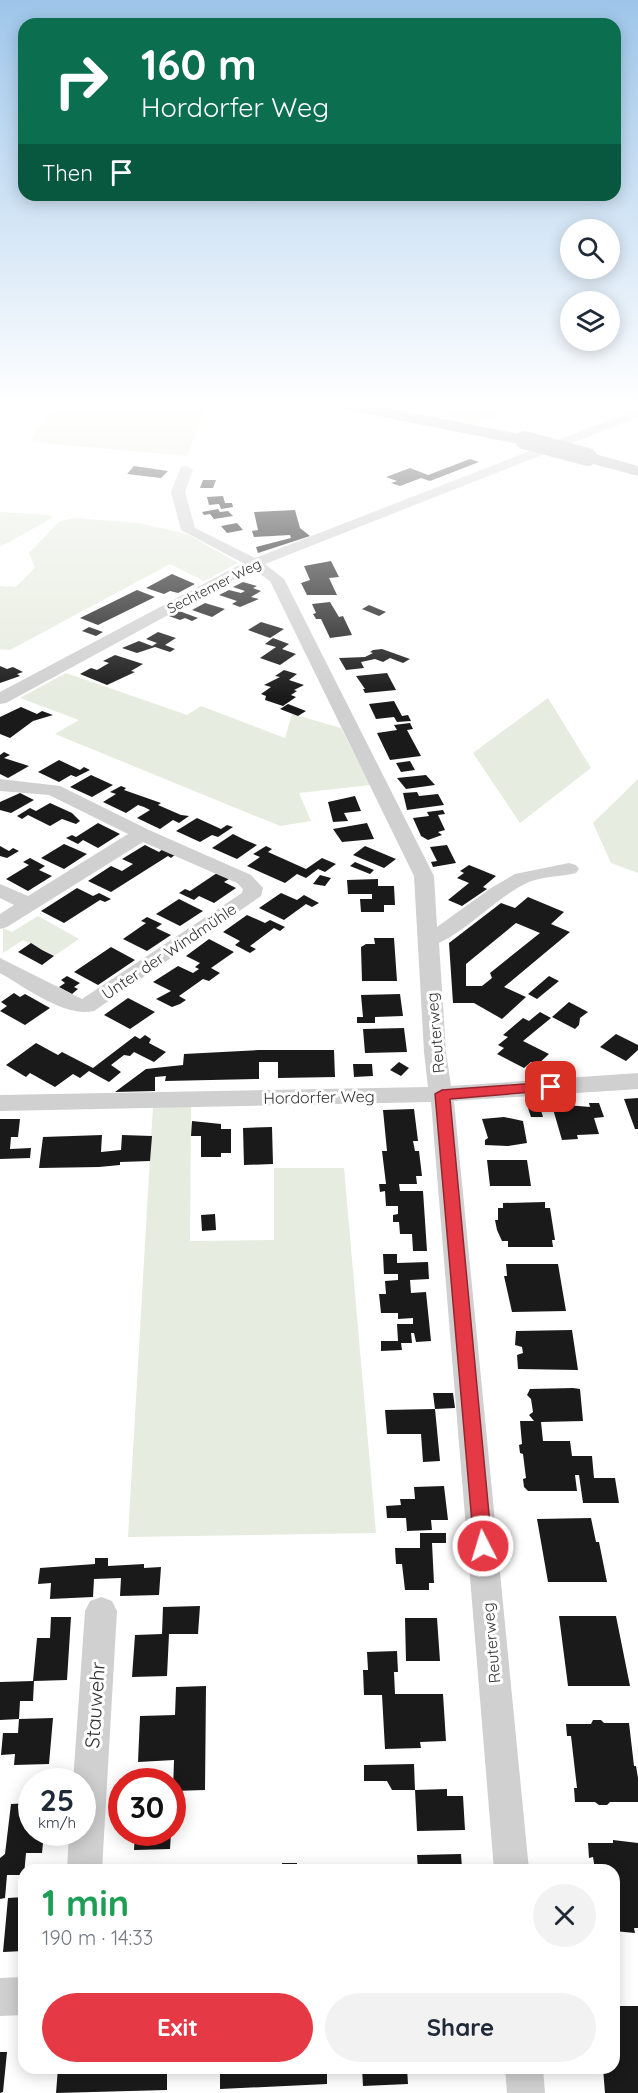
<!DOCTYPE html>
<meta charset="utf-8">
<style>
body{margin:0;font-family:Quicksand,sans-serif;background:#f2f2f3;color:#1f2937;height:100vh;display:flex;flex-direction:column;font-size:22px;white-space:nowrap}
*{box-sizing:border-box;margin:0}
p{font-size:20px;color:#747a83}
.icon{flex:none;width:33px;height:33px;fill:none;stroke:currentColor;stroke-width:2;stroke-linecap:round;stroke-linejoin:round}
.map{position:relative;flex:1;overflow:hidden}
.details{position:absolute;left:18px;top:1864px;width:602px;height:210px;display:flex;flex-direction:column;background:#fff;border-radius:18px;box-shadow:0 3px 15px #0003}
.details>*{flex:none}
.guide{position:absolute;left:18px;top:18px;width:603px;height:183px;border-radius:18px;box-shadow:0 3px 15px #0003;background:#0b6e4f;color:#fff;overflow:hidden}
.fabs{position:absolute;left:560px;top:219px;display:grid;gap:12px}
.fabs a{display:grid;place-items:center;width:60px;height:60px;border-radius:50%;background:#fff;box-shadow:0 3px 15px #0003;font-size:30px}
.speed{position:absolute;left:18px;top:1768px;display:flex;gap:12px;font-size:30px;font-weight:700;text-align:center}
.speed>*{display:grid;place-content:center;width:78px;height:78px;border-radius:50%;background:#fff;box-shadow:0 3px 15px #0003;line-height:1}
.speed small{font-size:15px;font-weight:400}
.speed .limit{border:9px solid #d22;background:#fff;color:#111}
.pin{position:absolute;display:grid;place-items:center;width:51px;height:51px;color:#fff;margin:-26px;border-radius:12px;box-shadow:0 3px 9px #0006}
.me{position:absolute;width:66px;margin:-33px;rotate:355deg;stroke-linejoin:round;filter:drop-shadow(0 0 4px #0008)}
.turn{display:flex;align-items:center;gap:21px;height:126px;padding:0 24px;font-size:27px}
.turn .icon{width:78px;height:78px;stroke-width:2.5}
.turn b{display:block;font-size:42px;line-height:51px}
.then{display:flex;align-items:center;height:57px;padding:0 24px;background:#0003;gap:12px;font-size:22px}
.round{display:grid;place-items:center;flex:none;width:63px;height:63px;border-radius:32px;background:#f2f2f3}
.overview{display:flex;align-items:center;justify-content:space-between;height:102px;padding:0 24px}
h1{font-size:36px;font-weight:700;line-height:45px;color:#1e9e55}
.action{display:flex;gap:12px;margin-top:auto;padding:12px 24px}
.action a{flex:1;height:69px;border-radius:36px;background:#e63946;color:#fff;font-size:24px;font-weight:700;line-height:69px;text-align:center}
.action a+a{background:#f2f2f3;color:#1f2937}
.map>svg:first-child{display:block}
.green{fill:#e6ecdf}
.building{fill:#1a1a1a;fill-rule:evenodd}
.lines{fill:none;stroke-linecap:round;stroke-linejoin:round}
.minor{fill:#d0d0d0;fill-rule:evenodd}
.major{fill:#ababab;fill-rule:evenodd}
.major-bridge{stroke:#ababab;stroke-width:18}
.route{fill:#e63946;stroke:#96252e;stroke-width:1.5}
.labels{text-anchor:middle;stroke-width:6;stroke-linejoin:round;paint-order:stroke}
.far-street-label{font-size:14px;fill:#333;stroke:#fff}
.street-label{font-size:16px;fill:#333;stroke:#fff}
.near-street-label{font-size:20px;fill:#333;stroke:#fff}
</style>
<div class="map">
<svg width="638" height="2093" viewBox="0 0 638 2093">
<rect width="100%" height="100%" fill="#fff"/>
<path class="green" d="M54,404H206L187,456L30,442Z
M405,404H529L478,423L417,410Z
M0,512L48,515L54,517L0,547Z
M75,518L138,523L187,534L238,563L204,581L170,564L10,650L0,649V586L16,587L35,568L29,553L60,521Z
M66,673L187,715L201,706L285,738L292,714L341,728L370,785L299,793L311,821L280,826L55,734L79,720L20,698Z
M548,698L591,768L520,823L473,753Z
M638,779V873L611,863L593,823Z
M38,916L79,939L54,956L23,940L3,953V928L12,932Z
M153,1106H191L190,1241L274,1240V1168H344L376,1533L128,1537Z"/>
<path class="building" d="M470,459L479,462L430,481L421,478L400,486L391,483L397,481L386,477L410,468L428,475Z
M134,466L168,471L161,478L127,474Z
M203,480H216L213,488H200Z
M223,496L225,503H232L233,507L221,509L219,504L209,505L207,497Z
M218,509L220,512L228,511L233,516L214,519L210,514L204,515L202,512Z
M295,510L300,528L310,536L258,553L256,547L291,538L290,535L254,537L252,531L258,530L254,512Z
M237,523L243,530L227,533L221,526Z
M331,561L339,577L329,578L337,595H307L301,583L310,580L304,566Z
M172,574L195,584L178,593L170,591L164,594L146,588Z
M243,582L257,586L253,588L261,591L251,597L259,599L240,607L232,604L237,601L219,595L229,590L241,593L245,591L233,587Z
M137,590L155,597L98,625L80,618Z
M330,602L339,617L343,616L352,635L330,638L321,619H316L313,614L316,613L312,604Z
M205,603L225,609L212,617L192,610Z
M369,605L386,612L379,616L362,609Z
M179,611L190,615L198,618L192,621L185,618L180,620L169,616Z
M261,622L284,629L270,638L248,630Z
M89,627L103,632L96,636L82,631Z
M158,632L176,638L165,645L175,649L170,652L155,647L137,653L122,648L139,641L152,646L157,643L146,639Z
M273,638L289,644L282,649L296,654L280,665L260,658L276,647L265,644Z
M382,649L410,659L403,663L390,658L383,662L375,659L361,662L364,668L346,670L339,658L365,657L373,653L370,652L373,650Z
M115,655L143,664L131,671L135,672L107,685L80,674L91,668L97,670L109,663L103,661Z
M0,666L7,669L13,667L23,672L17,674L20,676L0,683Z
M284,670L297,674L289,680L304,685L294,690L297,691L291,695L296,697L283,706L265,700L266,696L261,694L271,687L264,685L280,677L275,676Z
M387,673L396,690L365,693L363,689H365L356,676Z
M394,701L402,716L408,715L411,721L397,722L394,717L376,719L369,704Z
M288,704L306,711L298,716L280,709Z
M21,707L37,714L42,711L53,715L33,721L10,738L0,734V717Z
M410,723L413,729L407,730L421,756L390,760L377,733L397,730L394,725Z
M4,752L10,755L4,758L29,766L8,778L0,774V755Z
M59,760L80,770L84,767L90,770L76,777L71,775L59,782L38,772Z
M410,761L415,770L401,772L396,763Z
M91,775L113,785L92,797L70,787Z
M426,775L435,785L406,789L397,778Z
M121,786L126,788L124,790L161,803L158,805L181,815L189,816L179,823L173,820L160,829L137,818L150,810L144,807L138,805L126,813L103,802L116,794L110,792Z
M417,792L419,796L438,794L444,805L407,810L403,793Z
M20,793L34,800L11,813L0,810V802Z
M355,796L361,811L344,813L348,821L333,822L328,802Z
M50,803L72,813L80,821L76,824L62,819L50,826L28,815L22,819L17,816L30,808L36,811Z
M443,810L445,814L438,815L445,830L438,832L442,835L428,840L421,836L413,818L429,816L427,812Z
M197,818L221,829L227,825L233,827L218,837L212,835L200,842L176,831Z
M98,823L120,834L98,848L83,840L78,844L66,838L72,835L76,837Z
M367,823L374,839L342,842L333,829Z
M233,834L245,840L257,845L237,859L212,848Z
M64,844L87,854L64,869L41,858Z
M145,845L159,852L164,848L176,854L171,858L168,856L111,892L88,881L111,866L122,871L133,864L122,859Z
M447,845L456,863L433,867L431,862L437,861L430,847Z
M0,846L9,851L13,848L19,851L7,858L0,856Z
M266,846L272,849L268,852L306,869L322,858L336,864L325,872L318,869L306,878L297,874L285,883L247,866L260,857L253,854Z
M365,846L396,859L384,868L353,855Z
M30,858L45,866L39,870L52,876L28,891L6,879L29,865L23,862Z
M355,862L374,870L370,874L350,866Z
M469,865L496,876L483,887L487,889L462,906L448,900L469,883L457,878L464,873L460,871Z
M217,873L229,879L224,882L236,888L214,903L199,896L194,900L179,893L185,889L190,891Z
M320,875L331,878L325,886L313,884Z
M378,879V886H394L395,905H384V912H361L360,899H372V894H348L347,880Z
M77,888L93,896L99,893L111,899L105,902L100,900L64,923L41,911Z
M281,893L297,900L304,895L319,903L312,907L306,904L284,920L259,908Z
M528,897L564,912L551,924L570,932L504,987L526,997L502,1019L474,1003H453L449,943L501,903L515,908ZM516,923L540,933L490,973L492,978L482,986H466V964Z
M179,899L203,911L180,926L156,914Z
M247,915L265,923L270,920L285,927L280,931L274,928L250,946L256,949L250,953L235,945L240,941L223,932Z
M147,917L162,924L156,928L171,935L147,951L123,939L146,923L141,921Z
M374,938H394L397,981H362L361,947L366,944H375Z
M209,939L234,952L211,968L220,973L209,981L203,979L179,996L186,1000L180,1004L172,1007L156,999L171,991L153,982L178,966L193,973L199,969L195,967L200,963L186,956Z
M31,943L42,950L54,956L42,965L18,952Z
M111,947L135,960L98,985L74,972Z
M67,976L80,983L74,987L78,989L72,994L59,987L65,983L61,980Z
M549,976L559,981L537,999L528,994Z
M14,993L20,997L25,994L50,1008L25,1025L0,1011L7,1006L1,1002Z
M400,994L403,1016L375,1017V1023H357V1017H363L361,995Z
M128,998L155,1012L130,1029L104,1015Z
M569,1002L588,1012L580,1018L579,1025L575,1029L552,1017Z
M540,1012L551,1018L523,1041L549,1054L537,1065L531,1062L524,1068L497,1054L504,1048L498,1045L508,1037L503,1035L523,1018L529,1021Z
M404,1028L407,1052L365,1053L363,1029Z
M616,1034L638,1045V1050L626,1061L600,1047Z
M145,1035L151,1039L149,1043L166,1052L154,1062L134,1052L130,1056L124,1055L111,1065L121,1072L109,1082L89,1071L80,1078L73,1074L55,1087L30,1073L26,1077L6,1065L36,1043L58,1055L62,1052L93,1068L135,1036L140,1039Z
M259,1050H334L335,1077L278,1078V1062H259V1079L165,1081L166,1076L155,1077V1091L115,1092L146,1069L183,1065L184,1054Z
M399,1062L409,1068L401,1076L390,1070Z
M353,1064H372L373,1076L354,1077Z
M638,1098V1129H635L624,1099Z
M538,1101L543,1117H531L526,1102Z
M589,1103H599L604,1117L594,1118L599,1134L577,1135L578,1139L562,1140L553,1109L567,1108L566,1105L590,1107Z
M414,1109L418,1141H413L415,1151H419L422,1176H416L417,1184H399L400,1191H423L427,1251H413L412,1234H400L399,1222H393V1215L398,1214V1206H386L385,1191L380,1192L379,1184H386L382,1151H387L383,1110Z
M504,1117L523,1121L527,1143L508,1146L485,1145V1140L488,1138L482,1119Z
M0,1119H20L18,1137H11L10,1149L31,1148L30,1158L0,1159Z
M192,1121L221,1124V1129H231V1153H221V1157H201V1136H191Z
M272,1127L273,1164L244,1165L243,1128Z
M102,1135L101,1152L121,1150L122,1135L152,1136L150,1161L120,1162V1165L99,1167L39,1168L43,1137Z
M487,1160H527L531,1186H490Z
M545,1202V1208H550L555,1240H552L553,1247H508V1241H502L497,1230L495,1220H498V1208H503V1203Z
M215,1214L216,1230L202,1231L201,1215Z
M383,1254H397V1263L428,1262L429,1279L410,1280L411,1293L426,1292L431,1341L416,1342L414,1333H411L412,1343H401L402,1350L381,1351V1341H398L397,1324H413V1318L398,1319V1313H381L379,1294H386L385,1281L398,1280V1274H384Z
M506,1264H558L566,1311L512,1312L504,1276H507Z
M572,1330L578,1370L518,1369L517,1355L523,1353L522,1347L515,1345L516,1331Z
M573,1388L580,1389L583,1421L541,1422L543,1441H570L572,1456H592L594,1478H615L619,1503H583L579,1475H575L577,1491H528L524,1487L523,1479L526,1478L523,1454L520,1453L519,1445L522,1444L520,1421H534L529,1415L533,1412L531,1399L527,1395L530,1389Z
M433,1393H453L455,1408L435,1409Z
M435,1409L440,1461L423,1462L421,1434H387L385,1410Z
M444,1486L448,1520H431L432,1530L407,1531L406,1518H387L386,1506L401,1505L400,1499H415L414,1487Z
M591,1518L596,1542H599L607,1582H548L537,1519Z
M420,1533H446V1543H432L434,1583H429V1590H405L402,1564H396L395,1548H420Z
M95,1558H108V1566L144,1564V1568L161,1567L159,1595L120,1596L121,1578L94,1579L93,1597L50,1599L51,1583L38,1584L40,1568L95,1564Z
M200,1606L198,1634H169L167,1676L132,1677L135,1635L162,1634L163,1607Z
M559,1616H616L630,1686H568Z
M51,1617H71L67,1680L34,1681L33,1701H20L19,1719L0,1720V1682L33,1681L37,1638H50Z
M405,1618H437L440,1661H406Z
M397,1651L398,1672H394L395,1694H443L446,1741L420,1742L421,1748L385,1749L382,1695H364L363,1670H368L367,1652Z
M206,1686L205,1790L173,1791L174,1760L138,1762L140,1716L175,1715L176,1687Z
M53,1718L49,1764L14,1765L15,1754L1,1755L3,1733H18L19,1719Z
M593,1720H601L604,1723H629L634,1766H636L638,1778V1802H610L607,1805H599L595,1802H575L574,1788H577L571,1736H567L566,1724H591Z
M414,1764L415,1790L447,1789V1796H463L465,1830L417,1831L415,1790H392L387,1781H364V1765Z
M32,1803V1833H44L42,1853H26L24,1875H7L5,1898L0,1899V1858L5,1854L11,1804Z
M135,1833H171L170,1849L134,1850Z
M613,1840L638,1843V1928H634L635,1933L614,1931V1870H595L593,1857L589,1858L588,1843H613Z
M461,1854L462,1868L418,1870L417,1855Z
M282,1863H297V1870H282Z
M180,1866V1870H140L141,1867Z
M24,1897V1951L3,1952L8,1898Z
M614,2006H638V2093H605L603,2068H614Z
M0,2052H7L3,2092L0,2093Z
M58,2068H167V2090L56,2093Z
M220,2068H327V2084L220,2089Z
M362,2068H407L408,2084L363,2086Z"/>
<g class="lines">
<path class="minor" d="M638,409V417L265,564L284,579L434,876L437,927L491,888L515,874L569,863L576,865L579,869L576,873C561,877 544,876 529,882C496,897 472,927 439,943L446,1052L451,1086L638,1073V1089L454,1101L529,1870H494L431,1102L0,1111V1095L428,1087L424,1052L414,876L270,581L253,569L6,703L0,704V692L243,563L181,530L171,492L181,467L186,466L193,470L185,492L195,528L255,558Z
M0,779L60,786L149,830L251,875L263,888L261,896L94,1011C65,1018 25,987 0,973V958L82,999L242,893L243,889L237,883L143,842L7,927L0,929V914L14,905L0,898V884L28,896L128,834L49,795L0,791Z
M101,1597L112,1601L117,1611L102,1870H67L69,1833H82V1782H73L85,1611L90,1601Z
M24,1977V2015L0,2016V1978Z
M505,2068H543L545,2093H507Z"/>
<path class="major" d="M335,404H367L524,435L532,440L524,445L343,409Z
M588,452L638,466V476L582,461L580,457L582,453Z"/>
<path class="major-bridge" d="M524,440L588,457"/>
</g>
<linearGradient id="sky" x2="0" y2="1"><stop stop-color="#9ec6ea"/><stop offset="0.58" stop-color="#fff"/><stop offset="1" stop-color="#fff" stop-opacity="0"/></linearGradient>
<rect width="638" height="697" fill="url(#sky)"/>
<path class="route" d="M551,1082L558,1087L556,1090L450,1099L492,1546L489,1551L483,1554L476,1551L474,1546L435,1094L442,1090Z"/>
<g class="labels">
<g class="far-street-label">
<text transform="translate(214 586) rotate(-27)" y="5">Sechtemer Weg</text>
</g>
<g class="street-label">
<text transform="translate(169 951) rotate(-34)" y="6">Unter der Windmühle</text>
<text transform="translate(435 1033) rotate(-95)" y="6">Reuterweg</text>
<text transform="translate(319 1097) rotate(-1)" y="6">Hordorfer Weg</text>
<text transform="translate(491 1643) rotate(-95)" y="6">Reuterweg</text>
</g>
<g class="near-street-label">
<text transform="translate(95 1705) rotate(-86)" y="7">Stauwehr</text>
</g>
</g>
</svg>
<div class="fabs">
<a><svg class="icon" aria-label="search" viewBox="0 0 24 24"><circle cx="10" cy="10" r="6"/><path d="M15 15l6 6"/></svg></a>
<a><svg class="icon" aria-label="layers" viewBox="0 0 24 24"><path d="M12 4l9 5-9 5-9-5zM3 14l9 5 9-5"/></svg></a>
</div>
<div class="speed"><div>25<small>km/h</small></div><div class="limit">30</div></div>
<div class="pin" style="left:551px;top:1087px;background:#d93025"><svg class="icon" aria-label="arrive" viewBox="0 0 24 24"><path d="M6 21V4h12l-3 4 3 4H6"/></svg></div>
<svg class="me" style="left:483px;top:1546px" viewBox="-20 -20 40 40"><circle r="17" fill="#e63946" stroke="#fff" stroke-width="3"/><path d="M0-11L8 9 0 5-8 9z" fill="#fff"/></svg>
<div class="guide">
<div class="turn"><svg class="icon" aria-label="right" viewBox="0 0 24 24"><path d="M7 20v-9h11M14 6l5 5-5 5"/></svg><div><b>160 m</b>Hordorfer Weg</div></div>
<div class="then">Then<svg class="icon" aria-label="arrive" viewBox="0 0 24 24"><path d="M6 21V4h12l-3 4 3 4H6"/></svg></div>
</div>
<section class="details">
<div class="overview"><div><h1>1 min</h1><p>190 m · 14:33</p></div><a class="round"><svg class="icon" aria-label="close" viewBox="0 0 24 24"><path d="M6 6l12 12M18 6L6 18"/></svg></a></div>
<div class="action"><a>Exit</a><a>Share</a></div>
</section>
</div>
